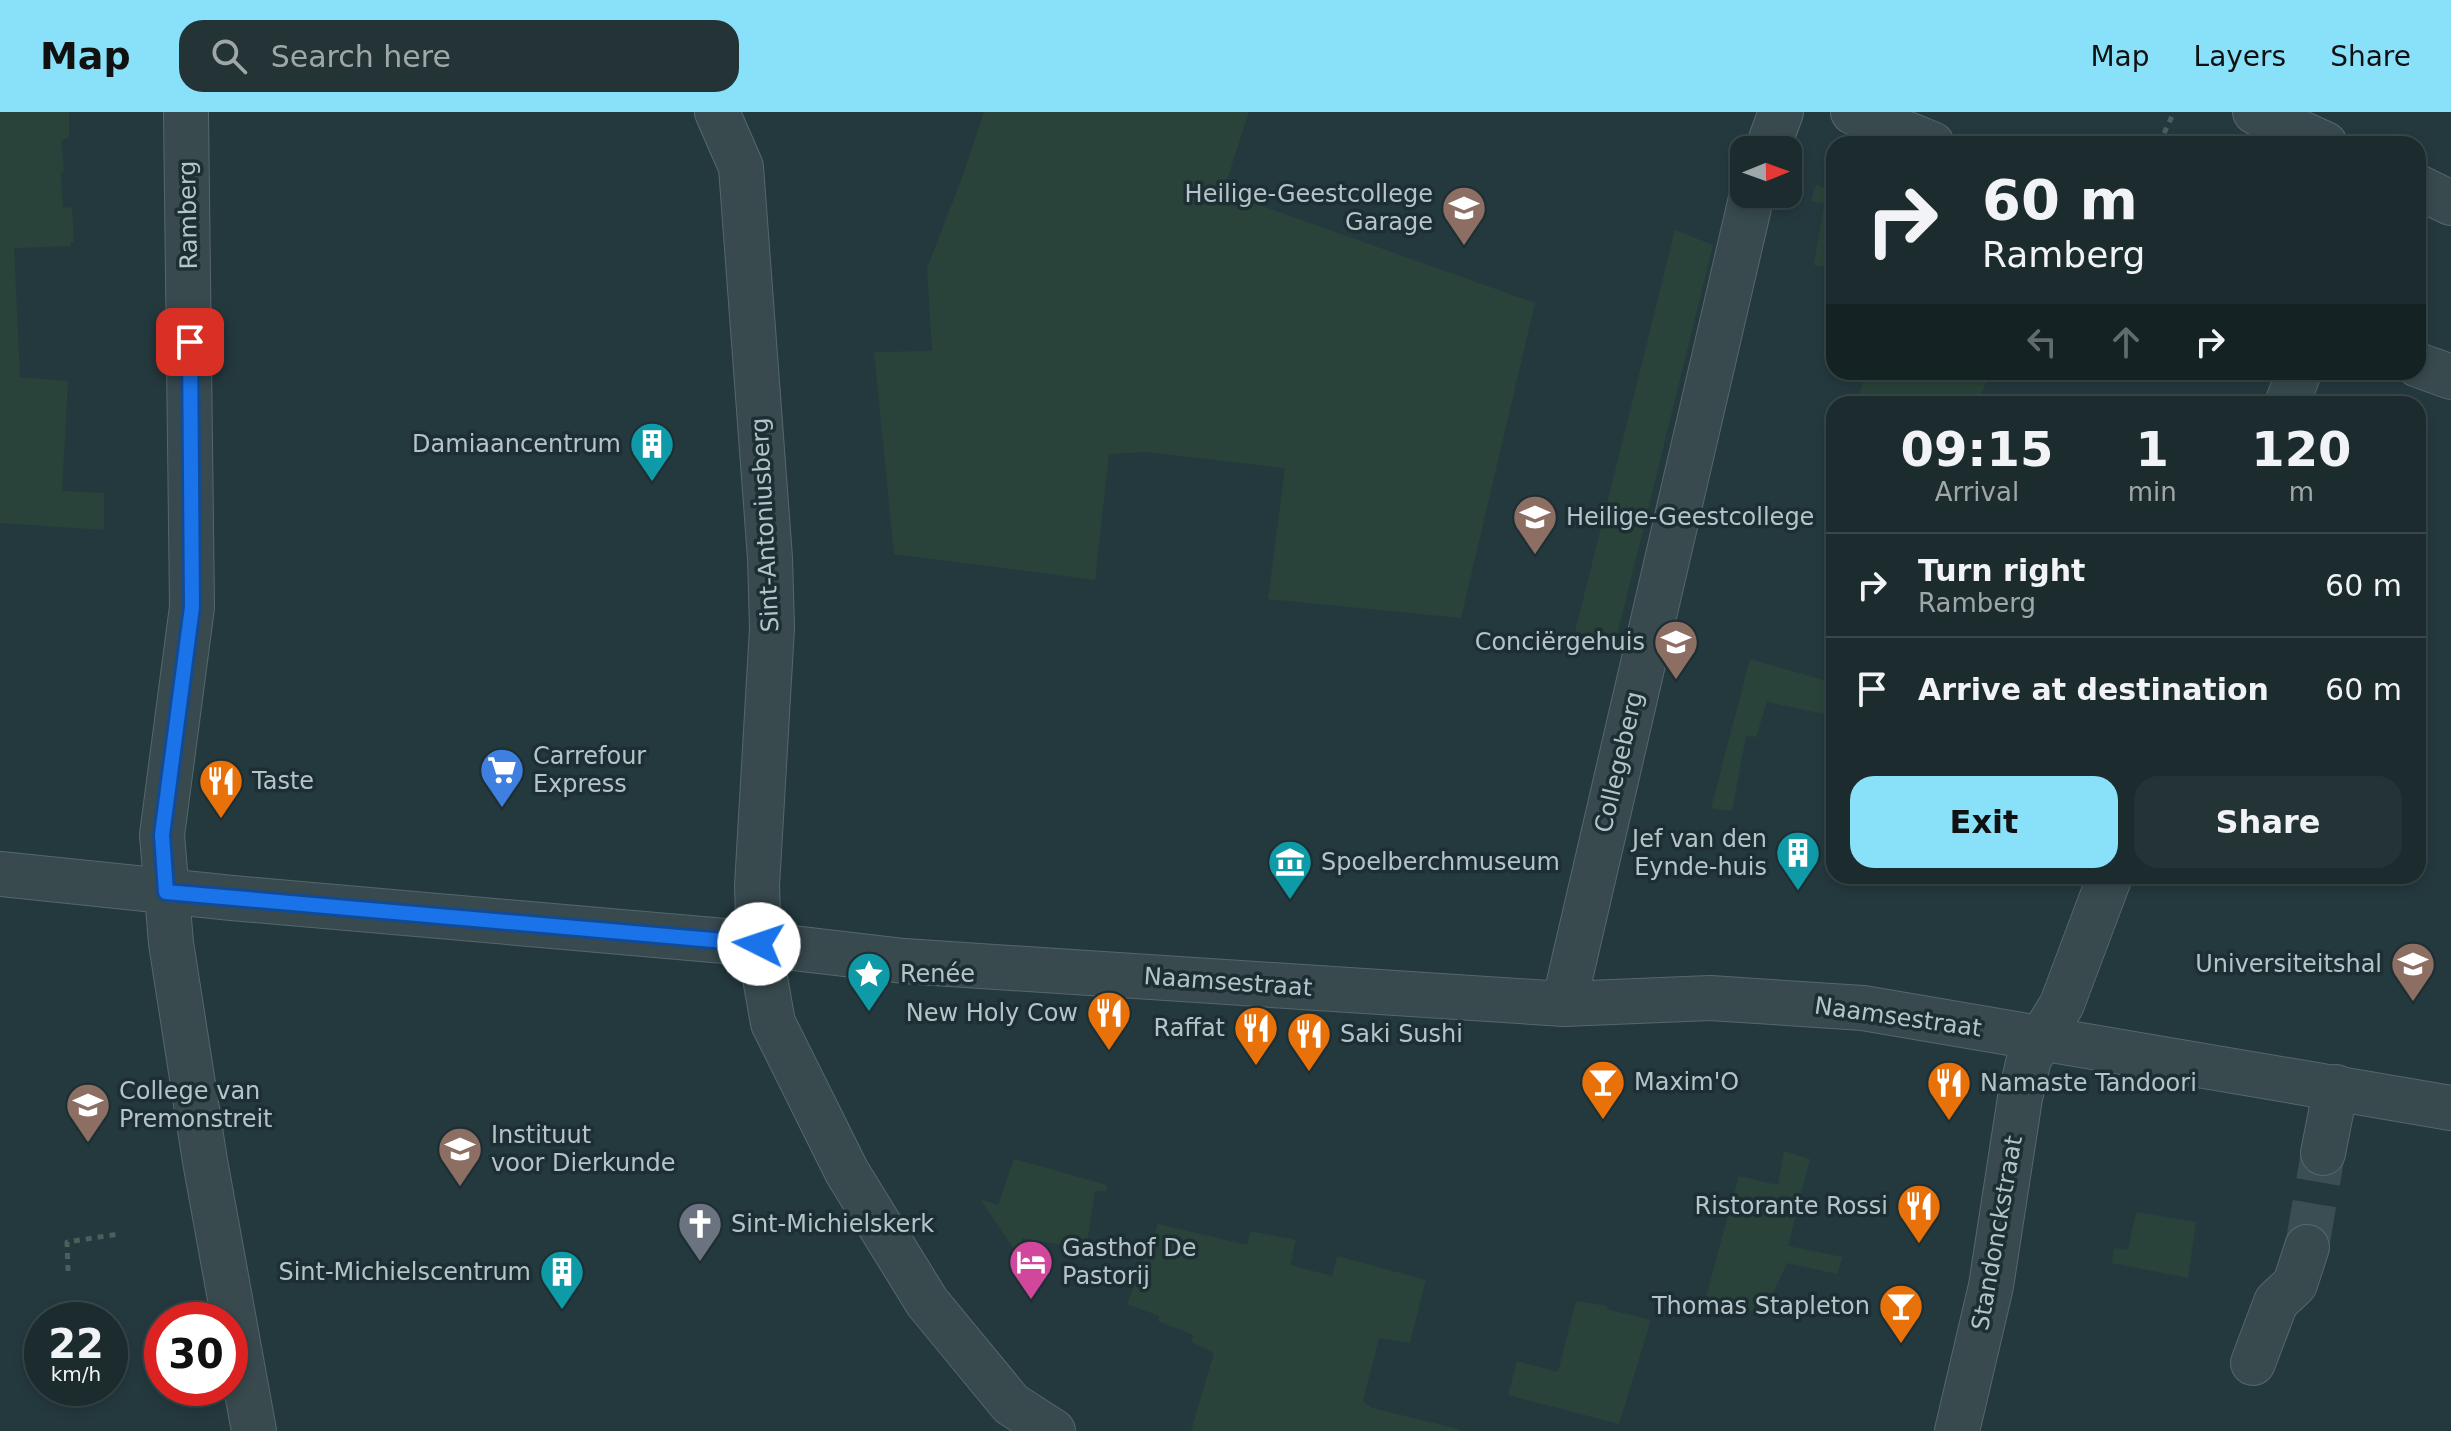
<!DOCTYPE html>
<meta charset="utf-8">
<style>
body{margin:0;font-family:"DejaVu Sans",sans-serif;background:#243336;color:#f1f3f6;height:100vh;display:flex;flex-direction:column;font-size:30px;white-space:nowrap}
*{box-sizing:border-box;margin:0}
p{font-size:26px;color:#a0a7aa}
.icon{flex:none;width:44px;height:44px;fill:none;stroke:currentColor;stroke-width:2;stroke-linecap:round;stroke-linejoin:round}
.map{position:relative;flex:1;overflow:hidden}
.sheet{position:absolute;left:1826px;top:284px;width:600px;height:488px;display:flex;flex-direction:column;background:#1b2b2e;border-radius:24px;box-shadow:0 4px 12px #0003,0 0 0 2px #39474a}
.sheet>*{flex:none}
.guide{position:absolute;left:1826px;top:24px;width:600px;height:244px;border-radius:24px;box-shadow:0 4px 12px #0003,0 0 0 2px #39474a;background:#1b2b2e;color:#f1f3f6;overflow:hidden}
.needle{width:52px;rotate:89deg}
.tools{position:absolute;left:1730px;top:24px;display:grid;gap:16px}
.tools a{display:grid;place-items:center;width:72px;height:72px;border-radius:16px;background:#1b2b2e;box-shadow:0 4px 12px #0003,0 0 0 2px #39474a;font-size:40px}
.speed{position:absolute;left:24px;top:1190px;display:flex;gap:16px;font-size:40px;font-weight:700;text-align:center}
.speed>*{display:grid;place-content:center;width:104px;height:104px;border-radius:50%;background:#1b2b2e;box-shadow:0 4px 12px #0003,0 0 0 2px #39474a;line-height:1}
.speed small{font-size:20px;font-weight:400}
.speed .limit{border:12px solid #d22;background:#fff;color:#111}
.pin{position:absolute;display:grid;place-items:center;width:68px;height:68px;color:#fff;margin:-34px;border-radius:16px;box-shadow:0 4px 12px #0006}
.me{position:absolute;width:88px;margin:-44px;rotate:274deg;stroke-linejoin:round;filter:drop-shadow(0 0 6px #0008)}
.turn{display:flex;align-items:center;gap:28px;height:168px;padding:0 24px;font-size:36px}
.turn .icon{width:104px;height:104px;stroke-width:2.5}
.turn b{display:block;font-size:56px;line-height:68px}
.lanes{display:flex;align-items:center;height:76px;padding:0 24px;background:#0003;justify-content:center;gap:40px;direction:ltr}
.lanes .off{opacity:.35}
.eta{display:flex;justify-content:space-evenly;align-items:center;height:136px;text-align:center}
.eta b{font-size:48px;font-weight:600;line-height:56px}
.cta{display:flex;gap:16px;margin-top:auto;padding:16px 24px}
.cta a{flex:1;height:92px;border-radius:24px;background:#89e0f9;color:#111;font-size:32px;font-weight:600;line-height:92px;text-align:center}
.cta a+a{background:#243336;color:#f1f3f6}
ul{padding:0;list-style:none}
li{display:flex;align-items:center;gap:24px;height:104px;padding:0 24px;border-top:2px solid #39474a}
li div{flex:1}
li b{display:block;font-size:30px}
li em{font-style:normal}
header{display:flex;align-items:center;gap:48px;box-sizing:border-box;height:112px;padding:0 40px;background:#89e0f9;color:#111}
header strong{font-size:38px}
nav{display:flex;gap:44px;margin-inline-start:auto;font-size:28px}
.search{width:560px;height:72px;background:#243336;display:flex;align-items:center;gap:20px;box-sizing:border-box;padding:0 28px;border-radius:24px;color:#a0a7aa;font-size:30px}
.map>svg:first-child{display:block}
.green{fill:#29433a}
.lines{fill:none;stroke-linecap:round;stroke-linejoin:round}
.pedestrian-tunnel{stroke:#3a4e53;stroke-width:44;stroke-dasharray:44 22;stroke-linecap:butt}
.pedestrian-casing{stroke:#56676c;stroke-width:46}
.minor-casing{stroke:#56676c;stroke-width:46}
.path{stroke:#486059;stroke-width:5;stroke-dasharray:6 6;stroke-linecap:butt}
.pedestrian{stroke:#384a4e;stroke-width:44}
.minor{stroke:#384a4e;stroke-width:44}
.route-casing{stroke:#114b97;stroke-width:20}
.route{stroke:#1a73e8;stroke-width:14}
.labels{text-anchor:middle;stroke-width:7;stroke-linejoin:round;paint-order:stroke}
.poi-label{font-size:24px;fill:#b4c4c9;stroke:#1d2f33;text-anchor:start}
.street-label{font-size:24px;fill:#b4c4c9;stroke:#1d2f33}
</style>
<header>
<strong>Map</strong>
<div class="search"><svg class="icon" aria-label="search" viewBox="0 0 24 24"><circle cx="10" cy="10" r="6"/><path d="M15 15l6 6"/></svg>Search here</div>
<nav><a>Map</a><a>Layers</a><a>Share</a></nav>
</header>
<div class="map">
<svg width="2451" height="1319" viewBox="0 0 2451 1319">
<rect width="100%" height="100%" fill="#24393e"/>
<path class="green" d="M0,0H69V26L61,28L64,59L61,60V64L63,96L72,95L74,130H71V134L14,136L20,265L68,269L62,379L104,381V418L0,411Z
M984,0H1249L1223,80L1535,191L1461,506L1268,487L1285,356L1145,340L1109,342L1095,468L894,442L874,240L932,239L927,156L963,63Z
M1816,73L1834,79V156L1814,153L1824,92L1811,89Z
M1675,118L1713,133L1615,532L1575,520Z
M1866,260H1979L1989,263L1977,292H1856Z
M1750,547L1834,571V604L1767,590L1756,625L1746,624L1732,699L1711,696Z
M1784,1039L1810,1047L1788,1134L1843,1145L1837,1162L1787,1151L1763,1203L1706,1184L1739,1064L1778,1073Z
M1014,1047L1107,1073L1106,1079H1095L1086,1137L1022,1126L1018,1143L980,1087L998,1093Z
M2136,1100L2196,1110L2188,1166L2112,1151L2114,1136L2128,1138Z
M1158,1112L1247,1133L1250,1119L1296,1128L1290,1153L1332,1164L1337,1144L1426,1168L1410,1231L1379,1226L1363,1289L1372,1296L1459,1317V1319H1191L1214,1241L1192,1230L1193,1223L1158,1209L1159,1204L1127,1192Z
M1576,1189L1607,1194V1197L1651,1208L1619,1312L1508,1283L1517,1249L1558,1260Z"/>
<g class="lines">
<path class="pedestrian-tunnel" d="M2307,1135L2323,1041"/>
<g class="pedestrian-casing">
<path id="pedestrian" d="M1853,0L1932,32
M2255,0L2325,32
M1767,38L1781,0
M2418,75L2451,91
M2418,253L2451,265
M2287,292L2299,260
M1564,892L1752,82
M2323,1041L2336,975
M2253,1251L2276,1190L2295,1172L2307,1135
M1957,1319L1991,1174L2020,986L2029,947L2062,892L2110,764"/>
</g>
<g class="minor-casing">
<path id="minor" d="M186,0L192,495L162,723L171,831L205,1049L254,1319
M717,0L741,55L770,446L772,516L757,774L759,832L773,911L847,1060L927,1190L1011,1292L1053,1319
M0,762L232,786L759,832L904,849L1564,892L1710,886L1863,896L2451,996"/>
</g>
<path class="path" d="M2159,32L2174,0
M68,1159L67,1130L119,1122"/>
<use href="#pedestrian" class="pedestrian"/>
<use href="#minor" class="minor"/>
</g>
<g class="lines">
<g class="route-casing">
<path id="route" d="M190,230L192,495L162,723L166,780L759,832"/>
</g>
<use href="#route" class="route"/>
</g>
<defs>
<g id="university-pin" transform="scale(2.3)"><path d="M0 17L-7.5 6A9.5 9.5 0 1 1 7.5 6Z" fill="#8d6e63" stroke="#1d2f33"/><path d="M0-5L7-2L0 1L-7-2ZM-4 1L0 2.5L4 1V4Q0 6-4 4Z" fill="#fff"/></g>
<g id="building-pin" transform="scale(2.3)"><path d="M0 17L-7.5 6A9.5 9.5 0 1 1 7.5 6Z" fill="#0f9aa8" stroke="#1d2f33"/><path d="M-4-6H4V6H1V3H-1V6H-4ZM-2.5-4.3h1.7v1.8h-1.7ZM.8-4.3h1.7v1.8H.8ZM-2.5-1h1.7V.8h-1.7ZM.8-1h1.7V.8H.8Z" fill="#fff"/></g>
<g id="supermarket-pin" transform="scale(2.3)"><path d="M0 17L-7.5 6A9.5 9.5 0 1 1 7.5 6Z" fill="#3f7fe0" stroke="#1d2f33"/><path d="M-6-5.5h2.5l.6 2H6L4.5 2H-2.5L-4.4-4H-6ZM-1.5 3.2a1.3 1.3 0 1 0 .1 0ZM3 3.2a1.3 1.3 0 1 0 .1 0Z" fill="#fff"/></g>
<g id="restaurant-pin" transform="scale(2.3)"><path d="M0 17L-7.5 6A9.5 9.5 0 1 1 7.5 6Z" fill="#e8710a" stroke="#1d2f33"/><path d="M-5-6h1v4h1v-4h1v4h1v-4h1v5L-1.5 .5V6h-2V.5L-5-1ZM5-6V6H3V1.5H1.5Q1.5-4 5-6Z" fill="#fff"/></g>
<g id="museum-pin" transform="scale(2.3)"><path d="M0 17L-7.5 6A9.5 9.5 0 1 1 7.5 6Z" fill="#0f9aa8" stroke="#1d2f33"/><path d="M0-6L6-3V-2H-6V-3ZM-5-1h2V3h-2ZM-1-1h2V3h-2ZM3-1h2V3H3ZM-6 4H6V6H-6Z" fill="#fff"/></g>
<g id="sight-pin" transform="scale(2.3)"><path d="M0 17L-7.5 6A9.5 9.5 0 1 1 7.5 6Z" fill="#0f9aa8" stroke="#1d2f33"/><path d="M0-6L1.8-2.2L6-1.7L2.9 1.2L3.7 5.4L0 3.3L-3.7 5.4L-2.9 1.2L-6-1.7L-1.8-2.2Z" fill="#fff"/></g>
<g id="bar-pin" transform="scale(2.3)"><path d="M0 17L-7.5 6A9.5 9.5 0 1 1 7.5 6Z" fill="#e8710a" stroke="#1d2f33"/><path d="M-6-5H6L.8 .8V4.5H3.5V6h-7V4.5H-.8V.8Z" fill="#fff"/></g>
<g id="church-pin" transform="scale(2.3)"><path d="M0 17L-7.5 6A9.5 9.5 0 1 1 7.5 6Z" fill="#6b7280" stroke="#1d2f33"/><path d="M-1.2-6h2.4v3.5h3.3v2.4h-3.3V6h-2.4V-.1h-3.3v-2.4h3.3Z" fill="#fff"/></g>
<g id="hotel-pin" transform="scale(2.3)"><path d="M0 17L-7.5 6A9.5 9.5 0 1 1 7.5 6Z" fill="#d1479c" stroke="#1d2f33"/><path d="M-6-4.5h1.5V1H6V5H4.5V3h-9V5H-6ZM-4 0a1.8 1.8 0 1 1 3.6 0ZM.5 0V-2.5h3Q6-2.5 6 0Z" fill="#fff"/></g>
</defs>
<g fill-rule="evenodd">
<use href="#university-pin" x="1464" y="96"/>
<use href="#building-pin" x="652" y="332"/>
<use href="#university-pin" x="1535" y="405"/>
<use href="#university-pin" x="1676" y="530"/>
<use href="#supermarket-pin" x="502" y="658"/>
<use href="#restaurant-pin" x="221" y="669"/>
<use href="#building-pin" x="1798" y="741"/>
<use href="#museum-pin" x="1290" y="750"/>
<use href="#university-pin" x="2413" y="852"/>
<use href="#sight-pin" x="869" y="862"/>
<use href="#restaurant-pin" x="1109" y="901"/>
<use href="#restaurant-pin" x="1256" y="916"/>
<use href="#restaurant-pin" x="1309" y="922"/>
<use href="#bar-pin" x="1603" y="970"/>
<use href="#restaurant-pin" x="1949" y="971"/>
<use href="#university-pin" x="88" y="993"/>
<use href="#university-pin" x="460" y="1037"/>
<use href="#restaurant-pin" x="1919" y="1094"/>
<use href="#church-pin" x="700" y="1112"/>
<use href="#hotel-pin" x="1031" y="1150"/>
<use href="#building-pin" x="562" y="1160"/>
<use href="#bar-pin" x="1901" y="1194"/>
</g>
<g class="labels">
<g class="poi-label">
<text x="1433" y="90" text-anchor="end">Heilige-Geestcollege<tspan x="1433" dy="28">Garage</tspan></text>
<text x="621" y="340" text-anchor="end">Damiaancentrum</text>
<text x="1566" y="413">Heilige-Geestcollege</text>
<text x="1645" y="538" text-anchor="end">Conciërgehuis</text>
<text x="533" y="652">Carrefour<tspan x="533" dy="28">Express</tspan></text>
<text x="252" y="677">Taste</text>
<text x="1767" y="735" text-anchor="end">Jef van den<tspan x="1767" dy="28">Eynde-huis</tspan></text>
<text x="1321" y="758">Spoelberchmuseum</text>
<text x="2382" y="860" text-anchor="end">Universiteitshal</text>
<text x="900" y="870">Renée</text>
<text x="1078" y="909" text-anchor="end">New Holy Cow</text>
<text x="1225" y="924" text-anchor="end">Raffat</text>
<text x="1340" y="930">Saki Sushi</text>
<text x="1634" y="978">Maxim'O</text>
<text x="1980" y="979">Namaste Tandoori</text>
<text x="119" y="987">College van<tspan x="119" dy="28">Premonstreit</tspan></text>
<text x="491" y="1031">Instituut<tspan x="491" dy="28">voor Dierkunde</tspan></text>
<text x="1888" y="1102" text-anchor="end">Ristorante Rossi</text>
<text x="731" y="1120">Sint-Michielskerk</text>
<text x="1062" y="1144">Gasthof De<tspan x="1062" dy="28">Pastorij</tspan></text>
<text x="531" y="1168" text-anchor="end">Sint-Michielscentrum</text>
<text x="1870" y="1202" text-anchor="end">Thomas Stapleton</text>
</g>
<g class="street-label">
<text transform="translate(188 103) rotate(-91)" y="8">Ramberg</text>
<text transform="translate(765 413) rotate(-93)" y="8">Sint-Antoniusberg</text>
<text transform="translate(1619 650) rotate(-77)" y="8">Collegeberg</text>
<text transform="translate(1228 870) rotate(4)" y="8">Naamsestraat</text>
<text transform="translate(1898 905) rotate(8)" y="8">Naamsestraat</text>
<text transform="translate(1997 1121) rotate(-80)" y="8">Standonckstraat</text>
</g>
</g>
</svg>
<div class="tools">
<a><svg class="needle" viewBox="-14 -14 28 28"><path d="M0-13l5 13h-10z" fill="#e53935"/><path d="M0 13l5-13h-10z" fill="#a0a7aa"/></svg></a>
</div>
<div class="speed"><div>22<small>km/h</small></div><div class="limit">30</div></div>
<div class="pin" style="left:190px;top:230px;background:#d93025"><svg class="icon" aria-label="arrive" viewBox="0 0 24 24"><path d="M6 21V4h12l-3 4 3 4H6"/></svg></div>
<svg class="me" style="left:759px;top:832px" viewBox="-20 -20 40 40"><circle r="19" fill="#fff"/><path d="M0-13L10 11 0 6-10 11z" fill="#1a73e8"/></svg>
<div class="guide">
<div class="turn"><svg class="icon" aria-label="right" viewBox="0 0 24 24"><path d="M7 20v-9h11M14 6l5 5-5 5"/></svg><div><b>60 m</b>Ramberg</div></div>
<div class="lanes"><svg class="icon off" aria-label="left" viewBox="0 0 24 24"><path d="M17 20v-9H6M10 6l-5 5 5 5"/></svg><svg class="icon off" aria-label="ahead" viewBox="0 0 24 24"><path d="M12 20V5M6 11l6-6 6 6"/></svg><svg class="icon" aria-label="right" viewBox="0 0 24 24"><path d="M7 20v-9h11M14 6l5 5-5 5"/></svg></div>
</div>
<section class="sheet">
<div class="eta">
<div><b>09:15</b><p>Arrival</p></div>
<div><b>1</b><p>min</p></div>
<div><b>120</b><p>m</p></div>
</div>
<ul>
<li><svg class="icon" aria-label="right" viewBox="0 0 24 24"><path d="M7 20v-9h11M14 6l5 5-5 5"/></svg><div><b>Turn right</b><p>Ramberg</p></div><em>60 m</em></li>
<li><svg class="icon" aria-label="arrive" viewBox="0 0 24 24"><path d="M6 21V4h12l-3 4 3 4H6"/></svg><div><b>Arrive at destination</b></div><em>60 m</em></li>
</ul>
<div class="cta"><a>Exit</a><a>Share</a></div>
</section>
</div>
